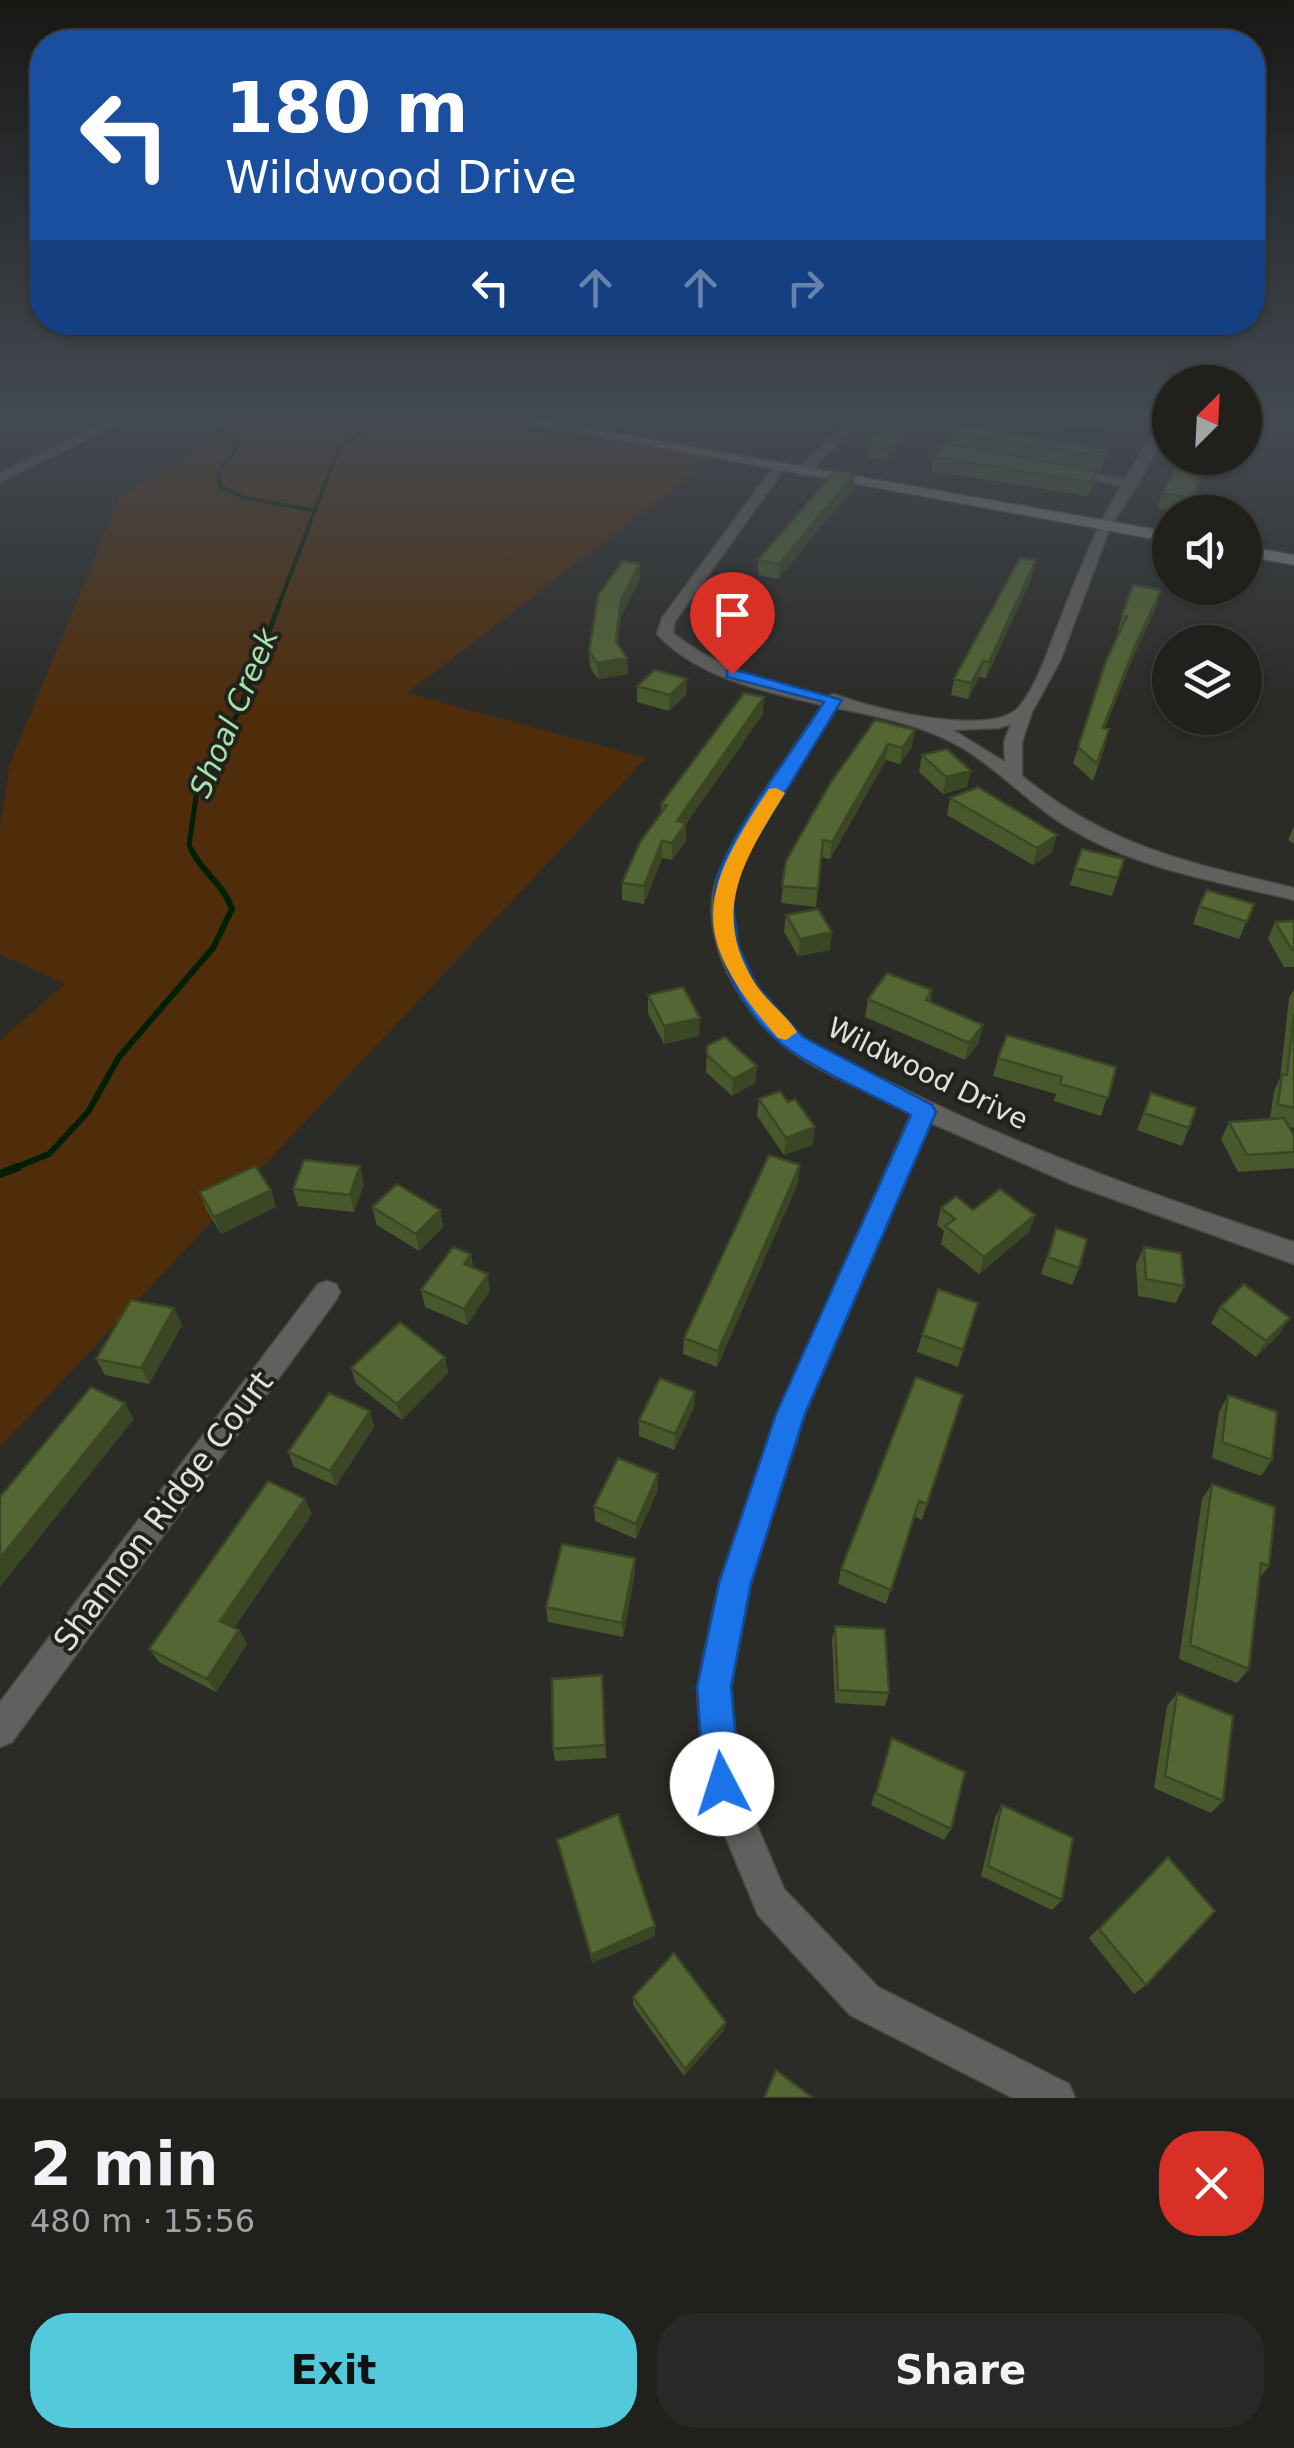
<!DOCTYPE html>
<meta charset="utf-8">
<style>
body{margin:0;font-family:"DejaVu Sans",sans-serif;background:#282826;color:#f1f3f6;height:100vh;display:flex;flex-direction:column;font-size:38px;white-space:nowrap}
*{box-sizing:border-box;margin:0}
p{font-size:32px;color:#a2a3a4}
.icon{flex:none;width:55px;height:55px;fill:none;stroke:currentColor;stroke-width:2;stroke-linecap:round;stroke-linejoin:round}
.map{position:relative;height:2098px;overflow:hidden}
.panel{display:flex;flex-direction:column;background:#20201d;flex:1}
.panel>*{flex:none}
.hud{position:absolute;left:30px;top:30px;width:1235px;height:305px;border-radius:40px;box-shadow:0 2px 8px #0004,0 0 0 2px #3d3e3b;background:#1a4fa0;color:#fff;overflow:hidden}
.needle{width:65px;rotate:24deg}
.tools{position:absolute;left:1152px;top:365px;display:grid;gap:20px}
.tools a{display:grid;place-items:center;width:110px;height:110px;border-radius:50%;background:#20201d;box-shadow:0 2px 8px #0004,0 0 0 2px #3d3e3b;font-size:50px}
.pin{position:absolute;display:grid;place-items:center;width:85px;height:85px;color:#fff;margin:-102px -42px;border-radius:50% 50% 50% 0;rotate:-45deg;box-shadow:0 0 10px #0007}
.pin .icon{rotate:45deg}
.me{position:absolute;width:110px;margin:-55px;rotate:355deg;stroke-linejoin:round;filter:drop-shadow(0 0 8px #0008)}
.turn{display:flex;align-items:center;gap:35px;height:210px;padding:0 30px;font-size:45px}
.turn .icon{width:130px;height:130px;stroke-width:2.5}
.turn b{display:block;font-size:70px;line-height:85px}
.lanes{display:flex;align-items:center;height:95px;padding:0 30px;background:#0003;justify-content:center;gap:50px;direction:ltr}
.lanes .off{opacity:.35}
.round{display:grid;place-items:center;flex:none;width:105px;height:105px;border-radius:40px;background:#282826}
.summary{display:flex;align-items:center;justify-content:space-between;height:170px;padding:0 30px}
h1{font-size:60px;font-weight:600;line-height:75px}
.button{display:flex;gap:20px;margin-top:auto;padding:20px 30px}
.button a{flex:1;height:115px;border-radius:40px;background:#53cadc;color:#111;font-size:40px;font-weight:600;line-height:115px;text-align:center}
.button a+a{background:#282826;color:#f1f3f6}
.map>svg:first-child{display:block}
.green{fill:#4f2d0a}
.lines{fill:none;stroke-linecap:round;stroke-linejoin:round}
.stream-far3{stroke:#022005;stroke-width:4}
.stream-far2{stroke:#022005;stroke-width:5}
.stream-far1{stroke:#022005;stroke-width:6}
.stream{stroke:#022005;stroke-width:8}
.street-casing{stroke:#484844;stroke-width:3}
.secondary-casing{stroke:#484844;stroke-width:3}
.street{fill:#61605e;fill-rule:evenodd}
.secondary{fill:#7f7d7a;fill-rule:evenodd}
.wall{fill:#48582c}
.shaded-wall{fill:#3b4724}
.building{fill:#546633;stroke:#3b4724;stroke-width:2.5}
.route{fill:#1a73e8;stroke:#114b97;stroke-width:2.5}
.slow{fill:#f59e0b}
.labels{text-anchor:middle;stroke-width:8;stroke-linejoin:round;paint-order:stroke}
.street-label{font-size:28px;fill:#e0e0dd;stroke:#21211d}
.water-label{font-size:30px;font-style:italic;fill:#a3e4a6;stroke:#21211d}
.near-street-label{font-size:32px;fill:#e0e0dd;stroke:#21211d}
</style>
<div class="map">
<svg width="1294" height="2098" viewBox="0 0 1294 2098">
<rect width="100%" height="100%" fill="#2b2b27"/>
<path class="green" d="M255,415H486L716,456L407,693L646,758L0,1447V1040L65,984L0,954V828L10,763L120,497Z"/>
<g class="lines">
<path class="stream-far3" d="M203,415L238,444L218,474L220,487L246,498L316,511
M441,415L597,440L649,419L710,427L890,425
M907,422C995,416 1082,438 1170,433
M1245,425H1294
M278,607L339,447L375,427L377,415"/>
<path class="stream-far2" d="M193,853L189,845L198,783L239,711L279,605"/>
<path class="stream-far1" d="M12,1169L49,1154L88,1112L119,1057L213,948L232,909C224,885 203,873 192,851"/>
<path class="stream" d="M0,1174L18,1167"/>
<g class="street-casing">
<path id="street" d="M121,415H136L0,482V473Z
M853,415H865L807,475H799V469Z
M1154,415H1166L1169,427L1138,484L1111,525L1060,661L1032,712L1022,742V776C1110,848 1188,862 1294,888V900C1221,882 1142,870 1076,832C1036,810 1005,775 966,750C927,726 881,717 837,708C807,755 735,847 732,900C729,953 764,1005 803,1037C830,1059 867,1071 898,1086C1025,1150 1159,1197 1294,1242V1264L1071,1184L931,1123L805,1414L751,1583L731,1687L740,1785L784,1889L878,1987L1069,2084L1075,2098H1013L850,2015L758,1915L704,1785L697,1687L719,1583L777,1414L911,1114C873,1094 830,1078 795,1054C744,1019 694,937 718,875C743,814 787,760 822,705C765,691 699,679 657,634L662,618L775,465L779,464L785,468L675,621L673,633C719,670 771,684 828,696L834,694C868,708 989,738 1018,708C1035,690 1049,648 1058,625C1077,577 1094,530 1121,486L1060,473L1066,469L1125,479L1157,427ZM1011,724L1004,742L1005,762L953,730L999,728Z
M327,1281L336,1284L340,1292L336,1300L12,1742L0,1747V1702L318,1284Z"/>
</g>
<g class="secondary-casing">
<path id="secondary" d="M483,415H513L1170,532V542Z
M1245,546L1294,555V565L1245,556Z"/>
</g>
<use href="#street" class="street"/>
<use href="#secondary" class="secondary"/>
</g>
<path class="wall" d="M893,415H917V419L887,461L866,457L868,445Z
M952,433L1108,449L1101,471L1084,468L1094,485L1088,496L932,471L934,457L950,444Z
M1208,460L1204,474L1187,512L1158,508L1162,493Z
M854,487L778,579L758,575V560Z
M640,564V579L621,616L618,644L627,658L628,674L598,679L590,667L589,651Z
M1033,575L986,678L979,677L968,699L951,695L954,679Z
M1157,605L1131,662L1105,728V746L1093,781L1073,763L1120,631L1118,630L1122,615Z
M637,686L686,695L669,711L637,702Z
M763,714L686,824V840L672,860L662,858L644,904L622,900V883L661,813V804Z
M875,720L912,747L900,764L886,760L830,859L821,857L816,907L781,903L786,861Z
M922,755L967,787L943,794L919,772Z
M950,798L1052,852L1033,865L947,815Z
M1294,826V844L1288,840Z
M1124,859L1112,896L1070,885L1075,868Z
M1254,904L1239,939L1193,924L1199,906Z
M786,915L830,950L798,956L784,932Z
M1294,921V967H1284L1268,939L1275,922Z
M1294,989V1128L1290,1127L1294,1135V1168L1238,1172L1221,1139L1229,1122L1270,1119L1274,1091L1280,1078L1289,998Z
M932,990L930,1001L979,1043L965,1060L865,1017L868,999Z
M648,995L699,1036L664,1044L648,1013Z
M707,1046L757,1066L755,1083L732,1096L706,1072Z
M998,1058L1116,1067L1101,1116L1054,1101L1056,1094L993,1076Z
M1151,1093L1189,1128L1182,1146L1137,1130Z
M759,1099L813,1145L784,1155L757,1116Z
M798,1183L717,1367L683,1354L684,1338Z
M364,1184L354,1212L298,1206L293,1189Z
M271,1190L276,1207L221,1234L206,1209L200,1192Z
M372,1207L440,1210L443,1227L419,1251L377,1225Z
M941,1208L973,1210L1035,1215L1029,1232L979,1274L941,1244L944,1231L937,1225Z
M1056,1228L1079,1268L1072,1285L1041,1274Z
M1144,1247L1184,1286L1176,1303L1138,1296L1136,1264Z
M471,1254L473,1268L490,1291L467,1325L425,1307L421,1290Z
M978,1303L958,1367L917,1352L922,1335Z
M1220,1307L1290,1318L1279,1334L1256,1357L1211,1323Z
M174,1308L182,1325L149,1384L105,1375L96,1359Z
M445,1357L448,1373L402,1420L356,1384L351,1368Z
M695,1392L694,1408L674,1450L639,1436V1420Z
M963,1395L922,1520L914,1516L886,1604L838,1584L841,1569Z
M1228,1395L1272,1460L1261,1476L1212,1458L1219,1412Z
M370,1411L374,1427L336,1486L294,1467L288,1452Z
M1212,1484L1269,1566L1260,1578L1249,1669L1237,1683L1179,1659L1202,1499Z
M658,1490L636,1539L595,1521L594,1506Z
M312,1514L234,1628L239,1630L247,1644L216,1692L159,1662L149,1649Z
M635,1572L623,1637L548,1622L546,1607Z
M835,1626L889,1693L885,1706L835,1703L832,1640Z
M602,1675L606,1758L555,1761L553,1749Z
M1177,1693L1223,1801L1211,1813L1154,1788L1167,1706Z
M892,1738L951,1829L944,1840L871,1805Z
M1002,1805L1062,1900L1052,1910L981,1876L995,1817Z
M557,1840L655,1936L592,1963Z
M1168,1857L1146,1985L1134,1994L1089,1938Z
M633,1997L724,2030L684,2076L633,2005Z"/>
<path class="shaded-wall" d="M912,415H917V419L887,461L888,449Z
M1208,460L1204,474L1187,512L1191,498Z
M1097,471L1094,485L1088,496L1092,482Z
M855,473L854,487L778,579L779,564Z
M1036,560L1033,575L986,678L989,662Z
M640,564V579L621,616L616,657V641L621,600Z
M1161,590L1157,605L1131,662L1098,745L1103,728L1135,646Z
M627,658L628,674L598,679L597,663Z
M983,661L979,677L968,699L971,683Z
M687,679L686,695L669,711L670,695Z
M764,697L763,714L686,824V840L672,860V843L677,821Z
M915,730L912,747L900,764L902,748Z
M888,744L886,760L830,859L832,842Z
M971,771L967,787L943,794L946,777Z
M1057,835L1052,852L1033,865L1037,848Z
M662,841V858L644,904V886Z
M832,932L830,950L798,956L800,939Z
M700,1018L699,1036L664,1044V1026Z
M983,1025L979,1043L965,1060L969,1043Z
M757,1066L755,1083L732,1096L733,1079Z
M815,1127L813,1145L784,1155L786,1138Z
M800,1165L798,1183L717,1367L718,1351Z
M360,1166L364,1184L354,1212L350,1195Z
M271,1190L276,1207L221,1234L214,1217Z
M440,1210L443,1227L419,1251L416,1234Z
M1035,1215L1029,1232L979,1274L984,1257Z
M471,1254L474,1271L464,1264Z
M488,1274L490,1291L467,1325L464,1309Z
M174,1308L182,1325L149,1384L141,1368Z
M1290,1318L1279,1334L1256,1357L1266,1341Z
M445,1357L448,1373L402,1420L397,1404Z
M695,1392L694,1408L674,1450L675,1434Z
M125,1403L134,1419L0,1587V1558Z
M370,1411L374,1427L336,1486L330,1471Z
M658,1474V1490L636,1539V1524Z
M305,1499L312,1514L229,1635L220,1621Z
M635,1558V1572L623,1637L622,1623Z
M239,1630L247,1644L216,1692L207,1679Z
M655,1926V1936L592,1963L591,1955Z
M726,2022L724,2030L684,2076L685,2069Z"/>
<path class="building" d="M893,415H912L888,449L868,445Z
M957,426L1108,449L1104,457L952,433Z
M944,443L1097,471L1092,482L934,457Z
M1181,458L1208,460L1191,498L1162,493Z
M836,470L855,473L779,564L758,560Z
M1020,558L1036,560L989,662L983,661L971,683L954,679Z
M623,561L640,564L621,600L616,641L627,658L597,663L589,651L598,595Z
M1133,585L1161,590L1135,646L1103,728L1109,729L1097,764L1078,747L1106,661L1127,616L1122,615Z
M655,670L687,679L670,695L637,686Z
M744,693L764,697L677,821L686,823L672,843L662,841L644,886L622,883L640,842L667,805L661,804Z
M875,720L915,730L902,748L888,744L832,842L823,840L818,889L782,886L786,861L831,782Z
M947,749L971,771L946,777L922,755Z
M978,787L1057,835L1037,848L950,798Z
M1082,849L1124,859L1118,878L1075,868Z
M1207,890L1254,904L1247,922L1199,906Z
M818,909L832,932L800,939L786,915Z
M1294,921V950H1292L1275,922Z
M887,973L932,990L926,1000L983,1025L969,1043L868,999Z
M683,987L700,1018L664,1026L648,995Z
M1294,1014V1108L1278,1104L1282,1074L1287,1075Z
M1007,1035L1116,1067L1108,1098L1060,1084L1062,1077L998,1058Z
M725,1037L757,1066L733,1079L707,1055V1046Z
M780,1091L788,1102L795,1099L815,1127L786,1138L759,1099Z
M1151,1093L1196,1108L1189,1128L1144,1113Z
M1284,1118L1294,1135V1152L1247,1155L1229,1122Z
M769,1155L800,1165L718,1351L684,1338Z
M304,1160L360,1166L350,1195L293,1189Z
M255,1166L271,1190L214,1217L200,1192Z
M397,1184L440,1210L416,1234L372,1207Z
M1000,1189L1035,1215L984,1257L945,1226L955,1219L941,1208L956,1196L973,1210Z
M1056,1228L1087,1239L1079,1268L1048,1257Z
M453,1247L471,1254L464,1264L488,1274L464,1309L421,1290Z
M1144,1247L1181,1253L1184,1286L1146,1279Z
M1244,1284L1290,1318L1266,1341L1220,1307Z
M938,1289L978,1303L963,1350L922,1335Z
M131,1300L174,1308L141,1368L96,1359Z
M400,1322L445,1357L397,1404L351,1368Z
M916,1377L963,1395L927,1504L919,1501L891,1590L841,1569Z
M660,1378L695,1392L675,1434L639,1420Z
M91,1387L125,1403L0,1558V1497Z
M329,1393L370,1411L330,1471L288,1452Z
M1228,1395L1277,1412L1272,1460L1222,1442Z
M618,1458L658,1474L636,1524L594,1506Z
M268,1481L305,1499L220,1621L239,1630L207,1679L149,1649Z
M1212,1484L1275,1507L1269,1566L1261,1563L1249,1669L1190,1645Z
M562,1544L635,1558L622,1623L546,1607Z
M835,1626L885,1629L889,1693L838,1690Z
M602,1675L605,1745L553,1749L552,1679Z
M1177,1693L1233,1716L1223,1801L1165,1776Z
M892,1738L965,1772L951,1829L876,1793Z
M1002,1805L1073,1838L1062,1900L988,1866Z
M618,1814L655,1926L591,1955L557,1840Z
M1168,1857L1215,1911L1146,1985L1099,1929Z
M674,1953L726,2022L685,2069L633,1997Z
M776,2070L813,2098H764Z"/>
<linearGradient id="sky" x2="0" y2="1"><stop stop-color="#181815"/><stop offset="0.59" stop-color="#444a52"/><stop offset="1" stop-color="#444a52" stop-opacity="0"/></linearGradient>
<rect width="1294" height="709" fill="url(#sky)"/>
<path class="route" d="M732,669L842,700L742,862L732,897L738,945L756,985L803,1037L932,1105L936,1112L805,1414L751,1583L731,1687L740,1784L735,1797L722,1802L709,1797L704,1784L697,1687L719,1583L776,1414L911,1115C871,1094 827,1075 790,1050C737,1014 695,924 723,863C746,811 793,751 824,702L727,677V670Z"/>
<path class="slow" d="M776,788L785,793C746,857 708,911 756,985C768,1002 786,1015 797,1032L786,1040L778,1038C689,935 697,898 769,789Z"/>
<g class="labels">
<g class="street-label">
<text transform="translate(928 1073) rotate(26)" y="10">Wildwood Drive</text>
</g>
<g class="water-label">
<text transform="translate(234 713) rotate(-67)" y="10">Shoal Creek</text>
</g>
<g class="near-street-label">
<text transform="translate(163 1511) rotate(-53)" y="11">Shannon Ridge Court</text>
</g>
</g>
</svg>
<div class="tools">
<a><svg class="needle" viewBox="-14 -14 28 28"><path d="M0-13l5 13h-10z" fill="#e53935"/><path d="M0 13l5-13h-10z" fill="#a2a3a4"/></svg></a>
<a><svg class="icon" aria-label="sound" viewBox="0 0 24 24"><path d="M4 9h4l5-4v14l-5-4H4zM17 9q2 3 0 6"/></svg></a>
<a><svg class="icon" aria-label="layers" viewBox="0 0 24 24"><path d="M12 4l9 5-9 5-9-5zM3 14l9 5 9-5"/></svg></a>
</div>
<div class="pin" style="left:732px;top:674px;background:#d93025"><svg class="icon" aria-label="arrive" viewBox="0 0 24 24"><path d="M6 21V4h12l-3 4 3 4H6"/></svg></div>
<svg class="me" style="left:722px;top:1784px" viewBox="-20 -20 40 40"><circle r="19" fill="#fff"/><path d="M0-13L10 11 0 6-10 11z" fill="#1a73e8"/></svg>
<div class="hud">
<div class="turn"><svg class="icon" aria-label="left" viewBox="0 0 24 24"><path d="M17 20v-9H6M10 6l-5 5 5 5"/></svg><div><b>180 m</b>Wildwood Drive</div></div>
<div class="lanes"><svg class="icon" aria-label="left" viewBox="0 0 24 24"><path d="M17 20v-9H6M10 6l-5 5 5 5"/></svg><svg class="icon off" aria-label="ahead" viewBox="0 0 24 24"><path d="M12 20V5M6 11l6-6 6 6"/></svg><svg class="icon off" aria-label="ahead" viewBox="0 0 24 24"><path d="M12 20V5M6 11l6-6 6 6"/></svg><svg class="icon off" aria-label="right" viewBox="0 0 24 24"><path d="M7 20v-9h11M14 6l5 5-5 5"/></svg></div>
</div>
</div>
<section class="panel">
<div class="summary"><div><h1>2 min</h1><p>480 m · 15:56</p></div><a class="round" style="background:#d93025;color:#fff"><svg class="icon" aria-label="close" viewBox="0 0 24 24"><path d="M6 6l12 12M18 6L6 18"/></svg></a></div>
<div class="button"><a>Exit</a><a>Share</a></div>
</section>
